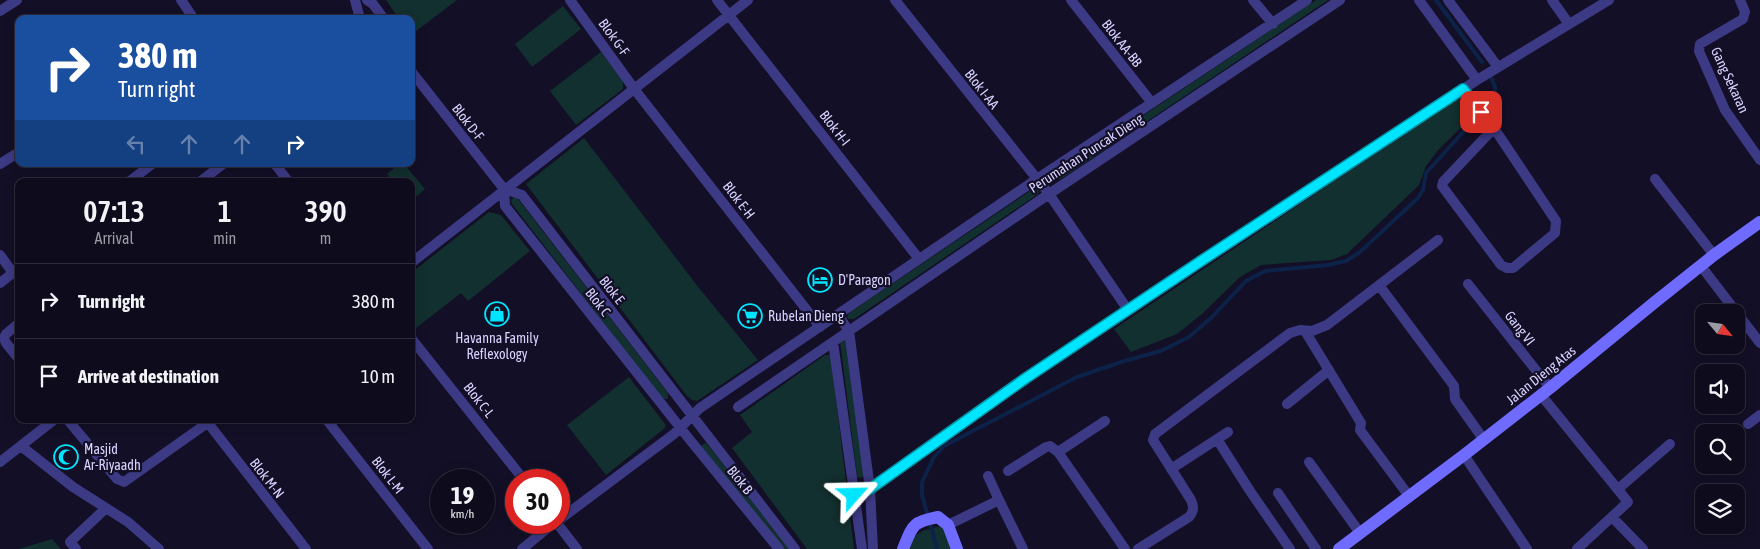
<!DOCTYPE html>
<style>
body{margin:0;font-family:"Asap Condensed",sans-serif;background:#1c1929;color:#f1f3f6;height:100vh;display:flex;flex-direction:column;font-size:19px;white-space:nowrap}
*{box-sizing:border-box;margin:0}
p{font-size:16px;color:#9b9ba3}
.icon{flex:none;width:28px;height:28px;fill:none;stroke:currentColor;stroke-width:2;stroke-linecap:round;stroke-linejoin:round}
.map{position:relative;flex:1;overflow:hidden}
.side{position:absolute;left:15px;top:178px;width:400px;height:245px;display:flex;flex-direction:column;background:#0e0b1c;border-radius:10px;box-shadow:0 2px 12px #0003,0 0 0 1px #2e2b3b}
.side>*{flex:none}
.guide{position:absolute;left:15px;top:15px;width:400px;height:152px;border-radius:10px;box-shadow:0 2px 12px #0003,0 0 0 1px #2e2b3b;background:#1a4fa0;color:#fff;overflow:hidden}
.needle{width:32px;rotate:119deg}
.buttons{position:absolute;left:1695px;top:304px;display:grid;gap:10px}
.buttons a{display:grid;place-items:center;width:50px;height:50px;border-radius:10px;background:#0e0b1c;box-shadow:0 2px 12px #0003,0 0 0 1px #2e2b3b;font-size:25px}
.speed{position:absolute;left:430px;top:469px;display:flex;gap:10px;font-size:25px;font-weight:700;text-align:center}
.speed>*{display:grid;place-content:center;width:65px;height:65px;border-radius:50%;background:#0e0b1c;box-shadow:0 2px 12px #0003,0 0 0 1px #2e2b3b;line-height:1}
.speed small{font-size:12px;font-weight:400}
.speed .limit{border:8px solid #d22;background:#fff;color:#111}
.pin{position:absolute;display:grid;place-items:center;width:42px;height:42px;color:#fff;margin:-21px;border-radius:10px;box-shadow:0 2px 8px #0006}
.me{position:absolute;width:55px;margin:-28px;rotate:65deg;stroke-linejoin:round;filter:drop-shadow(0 0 4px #0008)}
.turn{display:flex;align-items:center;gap:18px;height:105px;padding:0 20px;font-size:22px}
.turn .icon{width:65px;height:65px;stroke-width:2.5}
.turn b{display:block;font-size:35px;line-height:42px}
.lanes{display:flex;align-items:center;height:48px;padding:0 20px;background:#0003;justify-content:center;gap:25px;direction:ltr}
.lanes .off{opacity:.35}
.eta{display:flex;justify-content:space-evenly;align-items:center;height:85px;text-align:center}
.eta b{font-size:30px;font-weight:600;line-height:35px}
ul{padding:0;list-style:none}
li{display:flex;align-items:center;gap:15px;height:75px;padding:0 20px;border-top:1px solid #2e2b3b}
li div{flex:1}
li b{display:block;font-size:19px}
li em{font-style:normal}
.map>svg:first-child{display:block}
.green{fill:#12302f}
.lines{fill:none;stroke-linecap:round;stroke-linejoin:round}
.stream{stroke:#0c2248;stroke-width:4}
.street{stroke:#3d3a85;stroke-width:10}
.secondary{stroke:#6f6bff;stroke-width:12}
.route-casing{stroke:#0095a6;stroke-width:12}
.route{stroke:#00e5ff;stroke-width:9}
.labels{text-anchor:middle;stroke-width:4.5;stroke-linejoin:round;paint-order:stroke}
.street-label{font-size:14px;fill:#d9d4ff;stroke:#130f26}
.poi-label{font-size:14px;fill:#d9d4ff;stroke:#130f26;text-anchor:start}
</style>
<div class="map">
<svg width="1760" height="549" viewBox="0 0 1760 549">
<rect width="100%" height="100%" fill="#130f26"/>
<path class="green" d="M386,0H457L411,35V19H399Z
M1316,0H1328L1061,179L1055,180L1054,176L1057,173Z
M563,6L581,29L532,67L515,44Z
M601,52L623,82V89L576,125L550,91Z
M1455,100H1461L1475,114L1439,149L1426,166L1419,185L1347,254L1331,260L1261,265L1240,277L1202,314L1177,334L1131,352L1114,329Z
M584,138L699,288L758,360L697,401L692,400L687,396L526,184Z
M399,164H404L425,189L417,196L415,194L411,198V181H382L389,176L387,174Z
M1036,187L1039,191L1038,194L854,319H848L847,317L849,313Z
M514,197L518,199L668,393V399H664L661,397L512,204L511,200Z
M489,212L501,215L530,251L468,301L461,293L416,328L411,321V273Z
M845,339L864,474L863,477L859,478L857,476L840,341Z
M825,355H829L831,357L854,549H807L732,448L752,432L740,415Z
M629,377L665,424V428L606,475L567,425Z
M705,443L707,444L789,549H784L702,447V445Z
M942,526L949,538L951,549H907C914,532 925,529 942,526Z
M52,539L61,549H19Z"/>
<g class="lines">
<path class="stream" d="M1436,0L1482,62
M937,549L922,495V482L934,457L944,446L1077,377L1124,361L1161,351L1189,337L1212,317L1246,281L1265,271L1328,265L1346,261L1360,252L1418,198L1423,190L1426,173L1494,98L1495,87L1491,77"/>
<path class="street" d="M181,0L194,19
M355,0L359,15L361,19
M367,0L373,4L384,19
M570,0L635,90L820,327
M717,0L919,259
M895,0L1049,194L1128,310L1477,80L1609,0
M1071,0L1152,103
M1253,0L1273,24
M1419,0L1477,80
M1448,0L1498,67
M1552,0L1569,24
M1740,0L1745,12L1743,19L1700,44L1699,51L1725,110L1760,160
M0,11L17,0
M411,71L504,189
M1463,89L1494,128L1556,221L1555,233L1513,268H1507L1501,265L1442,186L1443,182L1494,128
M0,164L19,152
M275,164L288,181
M1655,179L1714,255
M130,181L152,164
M201,181L223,164
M504,189L522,195L795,549
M504,189L505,206L690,440L779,549
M0,255L13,273
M411,263L748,0
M1701,266L1760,343
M0,283L19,268
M1468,284L1550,388
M1379,285L1454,386L1455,399L1484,440
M838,315L849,331L870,489L873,549
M19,323L6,334L4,338L6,343L19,359
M1305,331L1361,423L1360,430L1409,496
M411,338L524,480
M833,342L862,549
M1541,395L1628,502L1577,549
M1287,404L1329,370
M738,407L1049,194L1340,0
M67,419L117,479L124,482L213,419
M326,419L428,549
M1105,421L1058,452L1125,549
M208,423L306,549
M1748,424L1760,415
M1217,439L1250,491L1290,549
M21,446L73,487L128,522L159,549
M1464,455L1527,549
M0,462L55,419
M1309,462L1360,533
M1171,469L1228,432
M1008,471L1046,447L1050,446L1058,452
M988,476L999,500
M1618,489L1670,444
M1278,493L1316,549
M854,495L870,489L1026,378L1128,310
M1612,517L1643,549
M559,520L674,434L700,408L1037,179L1307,0
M556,522L577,549
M948,525L999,500L1023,549
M76,549L70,542L106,508
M522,549L555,522
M1138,549L1189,517C1194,511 1194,507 1191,500L1153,440L1155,434L1290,333L1300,330L1312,331L1327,325L1438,240"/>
<path class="secondary" d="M903,549C913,525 912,522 938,517L948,525L957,549
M1339,549L1464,455L1550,388L1655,302L1714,255L1760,222"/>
</g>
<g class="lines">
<g class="route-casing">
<path id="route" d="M854,495L870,489L1026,378L1201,261L1463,89L1481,112"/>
</g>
<use href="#route" class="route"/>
</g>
<defs>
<g id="hotel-ring" transform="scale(1.25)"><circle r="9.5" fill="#130f26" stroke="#00e5ff" stroke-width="1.5"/><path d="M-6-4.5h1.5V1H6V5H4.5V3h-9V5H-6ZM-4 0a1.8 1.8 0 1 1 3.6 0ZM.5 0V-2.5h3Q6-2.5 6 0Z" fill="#00e5ff"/></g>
<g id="shop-ring" transform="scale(1.25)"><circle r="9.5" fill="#130f26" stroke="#00e5ff" stroke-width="1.5"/><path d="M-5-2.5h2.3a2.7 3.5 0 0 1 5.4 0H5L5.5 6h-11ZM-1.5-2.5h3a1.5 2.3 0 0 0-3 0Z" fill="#00e5ff"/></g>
<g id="supermarket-ring" transform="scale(1.25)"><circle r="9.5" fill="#130f26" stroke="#00e5ff" stroke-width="1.5"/><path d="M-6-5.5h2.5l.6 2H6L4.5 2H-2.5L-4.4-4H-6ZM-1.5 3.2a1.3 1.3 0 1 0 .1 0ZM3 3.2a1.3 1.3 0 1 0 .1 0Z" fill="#00e5ff"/></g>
<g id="mosque-ring" transform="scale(1.25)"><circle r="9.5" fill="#130f26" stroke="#00e5ff" stroke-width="1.5"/><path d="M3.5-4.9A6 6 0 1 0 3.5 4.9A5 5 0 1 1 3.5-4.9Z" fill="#00e5ff"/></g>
</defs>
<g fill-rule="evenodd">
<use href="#hotel-ring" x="820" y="280"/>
<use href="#shop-ring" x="497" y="314"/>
<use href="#supermarket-ring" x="750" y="316"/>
<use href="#mosque-ring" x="66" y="457"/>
</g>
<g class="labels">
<g class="street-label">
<text transform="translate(614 37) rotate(54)" y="5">Blok G-F</text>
<text transform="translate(1122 43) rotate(52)" y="5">Blok AA-BB</text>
<text transform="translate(1730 80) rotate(65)" y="5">Gang Sekaran</text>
<text transform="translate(982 89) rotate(52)" y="5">Blok I-AA</text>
<text transform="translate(468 122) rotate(52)" y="5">Blok D-F</text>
<text transform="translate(835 128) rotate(52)" y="5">Blok H-I</text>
<text transform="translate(1086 153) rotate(-33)" y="5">Perumahan Puncak Dieng</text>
<text transform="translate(739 200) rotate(52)" y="5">Blok E-H</text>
<text transform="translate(612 290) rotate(52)" y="5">Blok E</text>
<text transform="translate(598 302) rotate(52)" y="5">Blok C</text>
<text transform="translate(1520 328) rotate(52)" y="5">Gang VI</text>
<text transform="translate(1541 375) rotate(-39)" y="5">Jalan Dieng Atas</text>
<text transform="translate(479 400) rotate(52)" y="5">Blok C-L</text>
<text transform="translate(388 475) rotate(52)" y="5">Blok L-M</text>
<text transform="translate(267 478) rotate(52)" y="5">Blok M-N</text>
<text transform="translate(740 480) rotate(51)" y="5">Blok B</text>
</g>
<g class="poi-label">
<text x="838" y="285">D'Paragon</text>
<text x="768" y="321">Rubelan Dieng</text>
<text x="497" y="343" text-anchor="middle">Havanna Family<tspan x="497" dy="16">Reflexology</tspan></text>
<text x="84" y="454">Masjid<tspan x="84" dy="16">Ar-Riyaadh</tspan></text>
</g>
</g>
</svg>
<div class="buttons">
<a><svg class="needle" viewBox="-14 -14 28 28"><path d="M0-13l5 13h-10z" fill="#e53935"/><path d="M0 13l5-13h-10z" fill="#9b9ba3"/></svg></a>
<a><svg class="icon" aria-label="sound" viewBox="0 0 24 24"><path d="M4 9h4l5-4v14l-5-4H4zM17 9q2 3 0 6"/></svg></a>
<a><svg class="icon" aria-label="search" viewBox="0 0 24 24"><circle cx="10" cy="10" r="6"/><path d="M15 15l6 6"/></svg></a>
<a><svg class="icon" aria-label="layers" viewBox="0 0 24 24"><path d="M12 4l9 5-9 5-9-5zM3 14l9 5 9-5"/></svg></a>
</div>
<div class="speed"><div>19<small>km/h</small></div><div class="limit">30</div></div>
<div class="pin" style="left:1481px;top:112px;background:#d93025"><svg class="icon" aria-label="arrive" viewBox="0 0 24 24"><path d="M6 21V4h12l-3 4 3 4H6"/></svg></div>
<svg class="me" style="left:854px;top:495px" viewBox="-20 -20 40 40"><path d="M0-17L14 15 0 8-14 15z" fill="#00e5ff" stroke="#fff" stroke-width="4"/></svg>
<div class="guide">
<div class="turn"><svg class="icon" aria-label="right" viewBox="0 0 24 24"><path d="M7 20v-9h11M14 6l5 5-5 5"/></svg><div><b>380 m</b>Turn right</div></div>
<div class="lanes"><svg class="icon off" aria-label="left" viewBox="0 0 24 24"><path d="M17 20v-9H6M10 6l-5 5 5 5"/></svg><svg class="icon off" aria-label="ahead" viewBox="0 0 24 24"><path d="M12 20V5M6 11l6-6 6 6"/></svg><svg class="icon off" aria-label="ahead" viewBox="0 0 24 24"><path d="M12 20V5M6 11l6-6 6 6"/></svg><svg class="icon" aria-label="right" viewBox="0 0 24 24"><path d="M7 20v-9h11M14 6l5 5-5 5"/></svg></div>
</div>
<section class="side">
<div class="eta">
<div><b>07:13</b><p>Arrival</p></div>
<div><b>1</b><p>min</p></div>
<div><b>390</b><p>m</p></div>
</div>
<ul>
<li><svg class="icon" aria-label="right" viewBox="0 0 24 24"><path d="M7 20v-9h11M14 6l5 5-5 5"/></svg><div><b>Turn right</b></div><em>380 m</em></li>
<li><svg class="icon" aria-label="arrive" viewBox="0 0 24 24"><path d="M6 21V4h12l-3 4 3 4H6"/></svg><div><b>Arrive at destination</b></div><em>10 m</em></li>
</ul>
</section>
</div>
